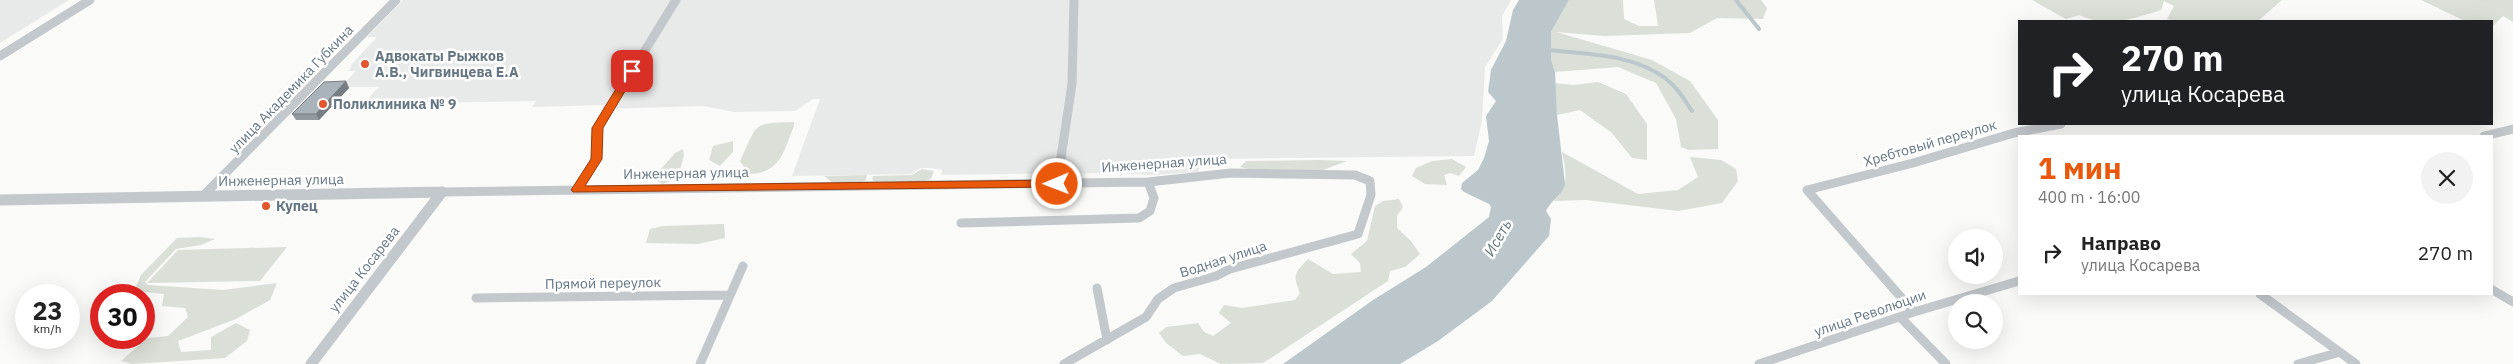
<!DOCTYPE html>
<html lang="ru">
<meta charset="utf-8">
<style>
body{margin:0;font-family:"IBM Plex Sans",sans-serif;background:#f2f2f2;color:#222;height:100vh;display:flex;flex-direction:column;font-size:19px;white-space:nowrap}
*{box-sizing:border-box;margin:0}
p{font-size:16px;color:#767676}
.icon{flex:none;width:28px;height:28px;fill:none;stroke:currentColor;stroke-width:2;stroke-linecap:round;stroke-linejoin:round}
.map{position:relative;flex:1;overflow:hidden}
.sheet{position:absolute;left:2018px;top:135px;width:475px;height:160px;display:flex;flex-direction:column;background:#fff;border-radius:0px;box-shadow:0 5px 20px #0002}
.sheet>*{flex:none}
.hud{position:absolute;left:2018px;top:20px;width:475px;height:105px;border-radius:0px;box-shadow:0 5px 20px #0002;background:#202124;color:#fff;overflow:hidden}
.controls{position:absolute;left:1948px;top:229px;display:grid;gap:10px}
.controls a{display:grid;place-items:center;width:55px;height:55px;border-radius:50%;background:#fff;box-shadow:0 5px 20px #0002;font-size:25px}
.speed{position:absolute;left:15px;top:284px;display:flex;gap:10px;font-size:25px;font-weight:700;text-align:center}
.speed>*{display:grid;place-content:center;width:65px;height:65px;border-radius:50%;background:#fff;box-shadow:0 5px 20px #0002;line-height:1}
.speed small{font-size:12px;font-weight:400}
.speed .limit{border:8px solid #d22;background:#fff;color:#111}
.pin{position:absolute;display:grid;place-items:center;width:42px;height:42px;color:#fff;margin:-21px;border-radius:10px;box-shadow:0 2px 8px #0006}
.me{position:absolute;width:55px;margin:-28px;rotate:269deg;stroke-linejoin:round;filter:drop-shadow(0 0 4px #0008)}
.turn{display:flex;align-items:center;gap:18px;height:105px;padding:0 20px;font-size:22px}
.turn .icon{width:65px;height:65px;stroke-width:2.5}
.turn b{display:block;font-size:35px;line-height:42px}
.round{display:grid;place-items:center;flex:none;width:52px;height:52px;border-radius:26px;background:#f2f2f2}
.overview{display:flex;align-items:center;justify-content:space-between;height:85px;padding:0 20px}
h1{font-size:30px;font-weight:700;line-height:38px;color:#ea580c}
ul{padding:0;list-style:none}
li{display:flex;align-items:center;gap:15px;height:65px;padding:0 20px}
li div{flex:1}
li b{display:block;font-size:19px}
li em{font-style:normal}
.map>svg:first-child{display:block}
.built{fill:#e8e9e9}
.green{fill:#dadfd7}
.water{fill:#bbc7cb}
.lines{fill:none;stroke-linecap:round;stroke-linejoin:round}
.stream{stroke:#bbc7cb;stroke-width:4}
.minor{stroke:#c3c8cc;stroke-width:9}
.tertiary{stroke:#c3c8cc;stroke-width:11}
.wall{fill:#929a9f}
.shaded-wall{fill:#777d82}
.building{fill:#aab3b9;stroke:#777d82}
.route{fill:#ea580c;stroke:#983908}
.poi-dot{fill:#e4572e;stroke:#fff;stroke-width:2}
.labels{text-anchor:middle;stroke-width:5;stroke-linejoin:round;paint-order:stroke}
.poi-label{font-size:14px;font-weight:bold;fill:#657683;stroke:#fff;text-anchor:start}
.street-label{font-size:14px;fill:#657683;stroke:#fff}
.water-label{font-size:15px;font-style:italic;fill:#60757c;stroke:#fff}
</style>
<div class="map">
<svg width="2513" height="364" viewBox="0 0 2513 364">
<rect width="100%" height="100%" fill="#fafaf8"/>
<path class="built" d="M0,0H69L0,43Z
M403,0H1511L1502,16L1503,39L1485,67L1482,121L1474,156L1202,159L1198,172L1153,175L1108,173L941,175L942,170L930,168H920L912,174L792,176L820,99H813L795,111L734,112L703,106L601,109L604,105L532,107L536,101L363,104L379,87H341L356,71H348L352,67L350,66L377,37H367Z"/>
<path class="green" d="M1569,0H1623L1624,19L1639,26H1658L1654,0H1761L1767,8L1763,19L1717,18L1690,33L1604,36L1556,32L1652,60L1690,81L1718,120V149L1689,150L1681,147L1676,119L1656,83L1618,67L1555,72L1551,59V32Z
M2032,0H2282L2258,21H2174L2167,19L2174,6L2164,1L2161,10C2131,19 2109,28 2079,15L2066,19Z
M2421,0H2513V22L2503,16L2491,28V21H2465Z
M1598,82L1626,94L1647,124V160L1632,158L1612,133L1580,110L1557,115L1554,83L1574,85Z
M794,122V126C783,152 781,173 749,174L740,161C758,124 750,123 794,122Z
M733,141V152L720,166L709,160L713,146Z
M683,149L684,155L678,178L662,184L653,178L675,153Z
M1562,152L1638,194L1678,190L1698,177L1690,157L1721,160L1736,169L1738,181L1722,203L1678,211L1586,200L1554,201C1570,185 1566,172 1562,152Z
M1452,159L1466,167L1459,176L1450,173L1444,175L1447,185L1425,184L1412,176L1416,168L1432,161Z
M1321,160L1347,161L1323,170H1253L1240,167L1246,161Z
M922,169L934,171L931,179L925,181L875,182L872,179L873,176L912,175Z
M867,175L866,180L862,182L833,183L824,176Z
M1399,199L1403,207L1397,216V228L1411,241L1420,254L1405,267L1390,271L1388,281L1263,363L1221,364L1200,354L1183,356L1166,343L1159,333L1166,327L1198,323L1204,332L1213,336L1231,323L1219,313L1224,305L1242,308L1295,300L1300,293C1292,274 1295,273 1308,259L1333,274L1361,272L1360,263L1351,254L1367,241L1375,206L1383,201Z
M724,224L725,238L698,244L646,243L650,229L663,226Z
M200,237L215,239L201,245L176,249L145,282L148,285L223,290L277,283L270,300L236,319L178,341L181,352L211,350V337L236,323L250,330L247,341L225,358L132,364L121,361L147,338L168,336L188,317L185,308L162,306L164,294L134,291L141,275L177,238Z
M287,247L260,281L147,283L178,250Z"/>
<path class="water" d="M1519,0H1569L1551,32V59L1555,72L1557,115L1565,184C1562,196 1551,200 1546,211L1551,219L1549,236L1492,301L1438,341L1400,364H1283L1373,300L1426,267L1489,217L1491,207L1489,204L1464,192L1461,189L1462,183L1478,170L1484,158L1489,141L1486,116L1496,101L1488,92L1491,70L1506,41L1513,10Z"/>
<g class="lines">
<path class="stream" d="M1736,0L1759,29
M1548,50C1586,54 1633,54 1665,78C1677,87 1684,99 1692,111"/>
<path class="minor" d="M0,56L90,0
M2484,136L2513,129
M1057,184L1072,84L1074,0
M577,190L596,159L598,127L676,0
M442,192L1148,182L1231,173L1355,175L1370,181L1371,195L1358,234L1230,269L1216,276L1174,288L1158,299L1146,317L1064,364
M203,196L396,0
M961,223L1139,218L1150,211L1154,198L1148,182
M1097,288L1107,340
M2491,289L2513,302
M2260,294L2356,364
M476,298L730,295
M1914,312L1807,190L1913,163L2014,133L2061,124
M1901,318L1946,364
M700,364L743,266
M1759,364L1914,312L2019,281
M2298,364L2340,352"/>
<path class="tertiary" d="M0,200L442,192
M311,364L442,192"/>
</g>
<path class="wall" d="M346,81L349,88L319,120H296L292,114Z"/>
<path class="shaded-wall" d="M346,81L349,88L319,120L316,114Z"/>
<path class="building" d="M346,81L316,114H292L324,82Z"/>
<path class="route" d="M632,68L637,71L603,128L602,159L585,186L1057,180L1063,184L1057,187L573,192L571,190L591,159L592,128L627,71Z"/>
<g class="poi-dot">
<circle cx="365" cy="64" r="5"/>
<circle cx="323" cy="104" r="5"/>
<circle cx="266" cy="206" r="5"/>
</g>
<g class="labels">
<g class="poi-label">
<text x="375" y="61">Адвокаты Рыжков<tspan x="375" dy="16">А.В., Чигвинцева Е.А</tspan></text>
<text x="333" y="109">Поликлиника № 9</text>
<text x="276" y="211">Купец</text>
</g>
<g class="street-label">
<text transform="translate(291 89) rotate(-46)" y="5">улица Академика Губкина</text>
<text transform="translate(1930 143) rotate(-16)" y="5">Хребтовый переулок</text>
<text transform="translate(1164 163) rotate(-4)" y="5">Инженерная улица</text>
<text transform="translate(686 173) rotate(-1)" y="5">Инженерная улица</text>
<text transform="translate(281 180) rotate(-1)" y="5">Инженерная улица</text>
<text transform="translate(1223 259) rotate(-18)" y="5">Водная улица</text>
<text transform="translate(364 269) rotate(-52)" y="5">улица Косарева</text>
<text transform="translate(603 283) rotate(-1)" y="5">Прямой переулок</text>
<text transform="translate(1870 313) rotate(-19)" y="5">улица Революции</text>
</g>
<g class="water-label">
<text transform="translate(1498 238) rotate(-60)" y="5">Исеть</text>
</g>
</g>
</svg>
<div class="controls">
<a><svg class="icon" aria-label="sound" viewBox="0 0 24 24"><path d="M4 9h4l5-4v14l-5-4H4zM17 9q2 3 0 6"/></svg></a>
<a><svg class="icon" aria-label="search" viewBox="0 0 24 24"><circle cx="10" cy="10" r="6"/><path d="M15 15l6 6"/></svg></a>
</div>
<div class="speed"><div>23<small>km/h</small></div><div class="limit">30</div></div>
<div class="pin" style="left:632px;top:71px;background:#d93025"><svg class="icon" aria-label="arrive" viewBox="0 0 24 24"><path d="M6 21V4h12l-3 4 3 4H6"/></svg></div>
<svg class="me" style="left:1057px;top:184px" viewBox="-20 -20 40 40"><circle r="17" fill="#ea580c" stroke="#fff" stroke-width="3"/><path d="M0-11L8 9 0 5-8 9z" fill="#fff"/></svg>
<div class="hud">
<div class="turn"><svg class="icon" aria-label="right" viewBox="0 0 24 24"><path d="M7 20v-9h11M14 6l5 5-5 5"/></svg><div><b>270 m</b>улица Косарева</div></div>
</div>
<section class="sheet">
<div class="overview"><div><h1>1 мин</h1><p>400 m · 16:00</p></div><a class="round"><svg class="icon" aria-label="close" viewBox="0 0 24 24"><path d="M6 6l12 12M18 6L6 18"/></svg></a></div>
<ul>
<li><svg class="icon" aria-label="right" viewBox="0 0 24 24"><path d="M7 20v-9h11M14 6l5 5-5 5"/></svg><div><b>Направо</b><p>улица Косарева</p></div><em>270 m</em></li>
</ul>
</section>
</div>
